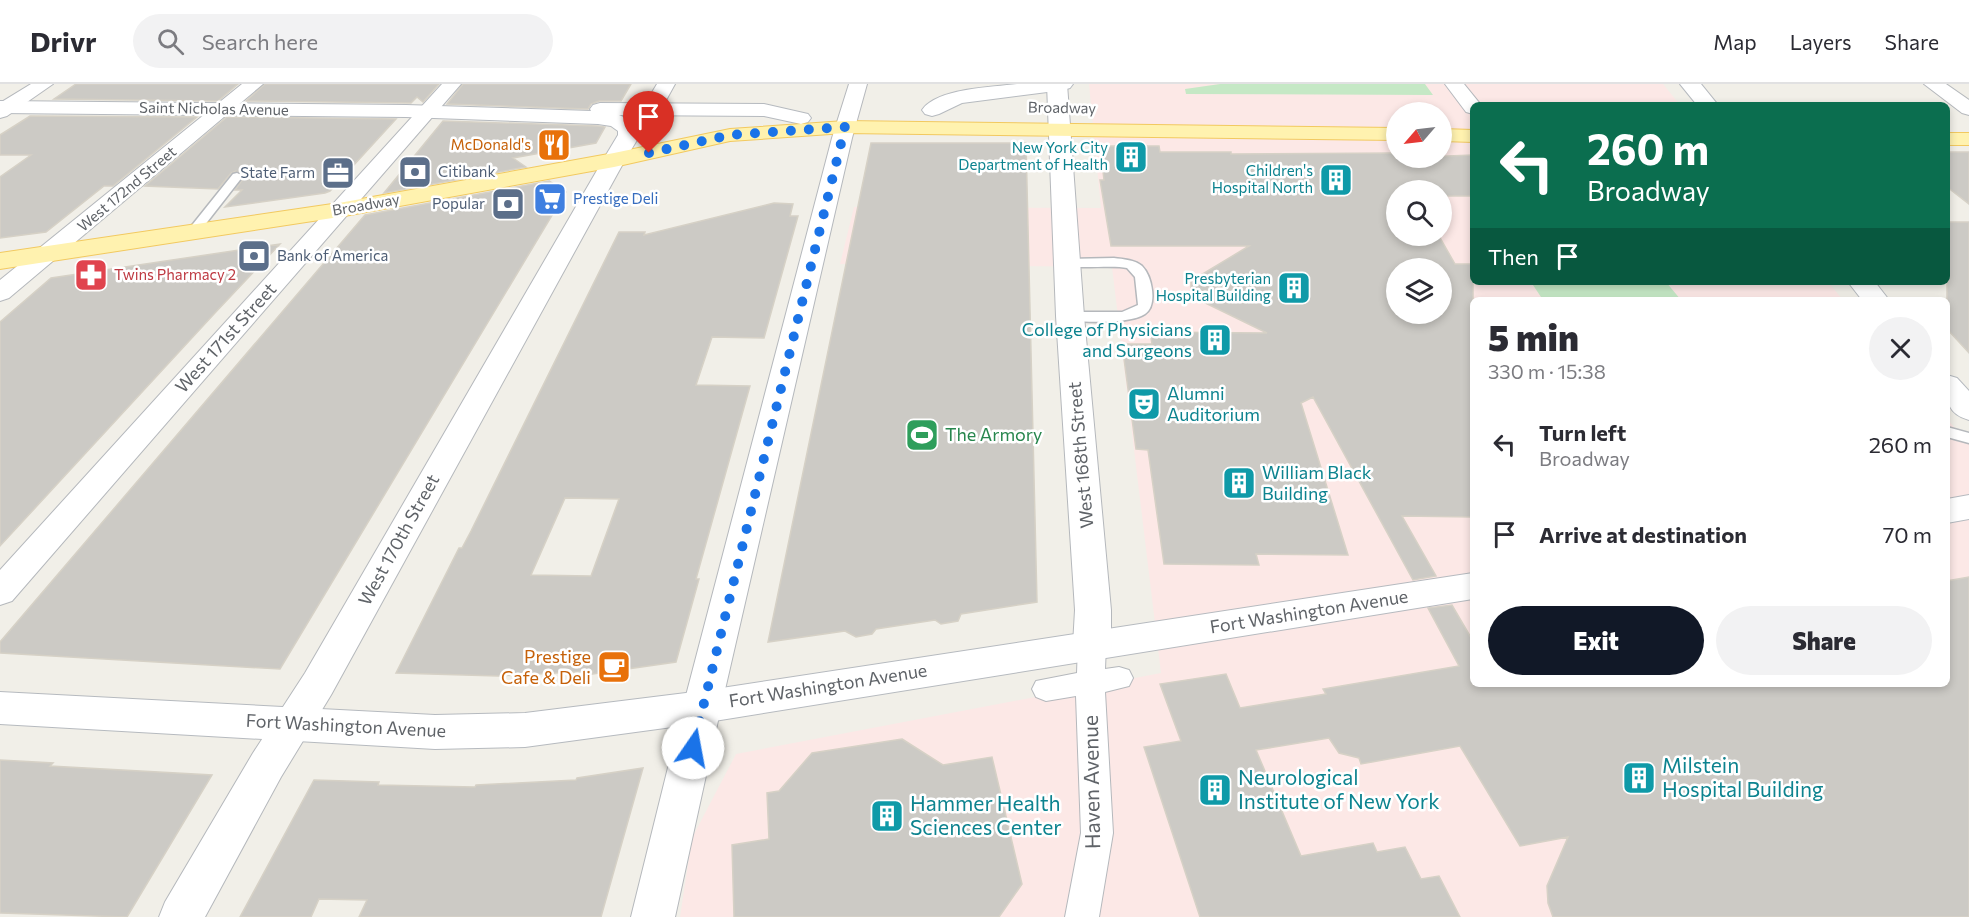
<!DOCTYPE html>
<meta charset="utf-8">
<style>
body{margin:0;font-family:Commissioner,sans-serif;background:#f2f2f3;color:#2b2b33;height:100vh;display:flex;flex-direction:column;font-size:22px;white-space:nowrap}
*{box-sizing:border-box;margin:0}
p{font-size:20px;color:#7c7c81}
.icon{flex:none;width:33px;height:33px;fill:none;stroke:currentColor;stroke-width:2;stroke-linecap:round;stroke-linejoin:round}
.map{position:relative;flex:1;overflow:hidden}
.details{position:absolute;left:1470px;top:213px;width:480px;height:390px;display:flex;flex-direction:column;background:#fff;border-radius:9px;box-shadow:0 3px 9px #0003}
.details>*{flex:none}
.top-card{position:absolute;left:1470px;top:18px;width:480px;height:183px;border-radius:9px;box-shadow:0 3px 9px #0003;background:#0b6e4f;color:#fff;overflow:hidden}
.needle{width:39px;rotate:242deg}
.controls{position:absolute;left:1386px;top:18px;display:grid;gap:12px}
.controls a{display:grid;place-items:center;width:66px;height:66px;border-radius:50%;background:#fff;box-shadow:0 3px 9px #0003;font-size:30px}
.pin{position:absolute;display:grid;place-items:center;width:51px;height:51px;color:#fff;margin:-62px -26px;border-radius:50% 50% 50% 0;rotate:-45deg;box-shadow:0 0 6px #0007}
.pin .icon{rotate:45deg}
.me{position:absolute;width:66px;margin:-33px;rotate:12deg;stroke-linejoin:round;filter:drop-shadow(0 0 4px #0008)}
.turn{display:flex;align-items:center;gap:21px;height:126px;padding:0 18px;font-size:27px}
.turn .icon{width:78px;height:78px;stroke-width:2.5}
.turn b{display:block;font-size:42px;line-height:51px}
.then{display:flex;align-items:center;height:57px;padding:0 18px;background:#0003;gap:12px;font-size:22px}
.round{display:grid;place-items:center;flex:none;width:63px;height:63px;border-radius:32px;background:#f2f2f3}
.headline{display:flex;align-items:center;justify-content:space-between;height:102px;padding:0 18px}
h1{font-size:36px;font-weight:800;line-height:45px}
.primary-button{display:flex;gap:12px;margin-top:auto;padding:12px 18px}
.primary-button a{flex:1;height:69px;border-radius:36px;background:#111827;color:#fff;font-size:24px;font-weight:800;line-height:69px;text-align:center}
.primary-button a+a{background:#f2f2f3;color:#2b2b33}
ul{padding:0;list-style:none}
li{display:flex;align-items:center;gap:18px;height:90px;padding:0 18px}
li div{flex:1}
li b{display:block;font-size:22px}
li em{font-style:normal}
header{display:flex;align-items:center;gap:36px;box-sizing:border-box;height:84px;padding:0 30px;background:#fff;border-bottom:2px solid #e1e1e2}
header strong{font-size:28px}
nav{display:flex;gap:33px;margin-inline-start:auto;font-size:21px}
.search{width:420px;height:54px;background:#f2f2f3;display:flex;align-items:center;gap:15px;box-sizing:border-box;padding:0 21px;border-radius:33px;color:#7c7c81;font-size:22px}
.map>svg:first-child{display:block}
.medical{fill:#fce8e6;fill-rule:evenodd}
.green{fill:#c5e8c5}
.building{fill:#cccac5;stroke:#d6d1c6;stroke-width:1.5;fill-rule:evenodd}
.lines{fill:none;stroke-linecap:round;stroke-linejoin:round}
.service-casing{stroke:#b5b8bc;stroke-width:3}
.pedestrian-casing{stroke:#b5b8bc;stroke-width:2}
.minor-casing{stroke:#b5b8bc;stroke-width:2}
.tertiary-casing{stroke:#b5b8bc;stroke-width:2}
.secondary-casing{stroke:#b6babf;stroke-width:2}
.primary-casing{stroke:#f2c960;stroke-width:2}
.service{fill:#fff;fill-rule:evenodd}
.pedestrian{fill:#fff;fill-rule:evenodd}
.minor{fill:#fff;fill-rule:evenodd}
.tertiary{fill:#fff;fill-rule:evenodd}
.secondary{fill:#fff;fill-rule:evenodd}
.primary{fill:#fff2af;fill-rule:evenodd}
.route{stroke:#1a73e8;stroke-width:10;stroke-dasharray:0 18}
.labels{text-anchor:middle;stroke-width:5;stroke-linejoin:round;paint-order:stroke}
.far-street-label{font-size:15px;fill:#5f6368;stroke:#fff}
.far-food-label{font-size:15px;fill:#c56008;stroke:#fff;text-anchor:end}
.far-culture-label{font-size:15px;fill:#0d838f;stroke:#fff;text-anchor:end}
.far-service-label{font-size:15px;fill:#4e5e75;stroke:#fff;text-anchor:start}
.far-shop-label{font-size:15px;fill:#366cbe;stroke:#fff;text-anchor:start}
.far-health-label{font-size:15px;fill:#be3a42;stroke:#fff;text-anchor:start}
.culture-label{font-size:18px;fill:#0d838f;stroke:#fff;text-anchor:start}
.street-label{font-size:18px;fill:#5f6368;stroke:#fff}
.leisure-label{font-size:18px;fill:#27864d;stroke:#fff;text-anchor:start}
.food-label{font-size:18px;fill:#c56008;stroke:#fff;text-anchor:end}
.near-culture-label{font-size:21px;fill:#0d838f;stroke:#fff;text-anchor:start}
.near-street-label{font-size:21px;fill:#5f6368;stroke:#fff}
</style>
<header>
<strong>Drivr</strong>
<div class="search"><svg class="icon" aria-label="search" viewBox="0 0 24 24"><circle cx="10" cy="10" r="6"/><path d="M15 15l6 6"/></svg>Search here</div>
<nav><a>Map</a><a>Layers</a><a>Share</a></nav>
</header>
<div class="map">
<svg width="1969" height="833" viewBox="0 0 1969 833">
<rect width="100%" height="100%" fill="#f1efe8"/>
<path class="medical" d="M1089,0H1663L1680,21H1473V198H1828L1843,216H1473V600H1947V335L1969,360V833H680L692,754L736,670L1161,589L1112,183L840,180L854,123L1101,124ZM1396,28H1442V74H1396ZM1396,106H1442V152H1396ZM1396,184H1442V230H1396Z"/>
<path class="green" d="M1220,0H1425L1433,11L1186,10L1185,5Z
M1531,198H1666L1681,216H1543Z"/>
<path class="building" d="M76,0H238L218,17L54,15Z
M265,0H439L423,18L417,13L411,19L246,17Z
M463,0H631L621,17H599L591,20L588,25L447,20Z
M30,32L197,33L113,102H104L46,148L0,154V93L31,71H0V51Z
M227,33L396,35L330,107L325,109L225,123L242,106H235L245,92L236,87L231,89L218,105L145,102Z
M443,37L598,42L605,43L596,59L513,74L526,83L384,109Z
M871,59H1026L1037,518L961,530L958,537L941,540L935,536L876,545L872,550L856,553L845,547L768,558Z
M1100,62H1159L1160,68H1231V70L1396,69V74L1473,71V112H1442V106H1396V152H1439L1455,180H1473V433L1402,432L1436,492L1413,496L1313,313L1301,319L1348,471L1256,470L1259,481L1164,480L1148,366L1136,365L1122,260H1152L1150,248L1267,249L1191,212V197L1249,162H1111L1100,96H1104ZM1396,184H1442V230H1396Z
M1947,68H1969V120L1947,103Z
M549,97L566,108L280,585L0,569V558L365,131Z
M774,119L793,120L790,132H798L764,254L712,253L696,301L750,302L696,495H699L676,578L592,590L593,587L498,592L396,589L459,464H462L471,447L619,148H645L644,151ZM565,414L619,415L591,492L531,491Z
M1947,138H1969V269L1947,245Z
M280,160L214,230L0,462V238L51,194Z
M1969,493V833H1553L1548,819L1547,802L1568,753L1520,762L1460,662L1361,680L1359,674L1339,669L1329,654L1256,666L1301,772L1373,759L1377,768L1405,763L1421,795L1439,792L1460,833H1200L1144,663L1181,657L1160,600L1226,590L1240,624L1326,610L1323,605L1459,582L1428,524L1452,521L1473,557V600H1947V497Z
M902,655L943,681L992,673L1022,800L999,833H734L732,761L769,755L767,709L779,707L812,669Z
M0,676L53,679L50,682L212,691L127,833L0,829Z
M643,684L601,833H359L367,816L319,815L311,833H240L314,696L379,698L378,701L475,703L476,701L576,696L577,694Z"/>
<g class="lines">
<g class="service-casing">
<path id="service" d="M237,89L243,92L197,151H189V145L233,90Z
M1114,174C1123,175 1135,176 1142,182C1152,192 1158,221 1145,230C1130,240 1083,239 1065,235L1063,232L1065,229L1070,228H1122L1138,221L1135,193L1127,184C1111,180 1070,187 1061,179L1067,175Z
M1947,343L1969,349V359L1947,353Z"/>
</g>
<g class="pedestrian-casing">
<path id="pedestrian" d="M1092,550L1102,553L1106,561L1105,585L1119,583L1129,586L1133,594L1129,602L1105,608L1113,749L1099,833H1065L1081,749L1076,612L1046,617L1036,613L1032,605L1036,597L1077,589L1078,561L1082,553Z"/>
</g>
<g class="minor-casing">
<path id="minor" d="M31,0H53L7,32L0,34V19Z
M242,0H263L9,214L0,217V196Z
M442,0H461L12,517L0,521V486Z
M657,0H675L659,29H645L642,25Z
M849,0H867L852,54L721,623L675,833H631L683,623L832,54Z
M1445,0H1464L1481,21H1473V30L1466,28Z
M1924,0H1946L1969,16V31L1962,29Z
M614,70L622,71L625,76L331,611L281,693L205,833H159L165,818L253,669L305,589L603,76L606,71Z"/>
</g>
<g class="tertiary-casing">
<path id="tertiary" d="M1047,0H1067L1084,232L1111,526V561L1105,572L1092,576L1079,572L1073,561L1075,526L1056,232Z"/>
</g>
<g class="secondary-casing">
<path id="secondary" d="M1017,0H1073L1070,4L1063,6L962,19L939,30L932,32L925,30L922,26C937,4 993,3 1017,0Z
M1680,0H1701L1718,21H1697Z
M0,17L406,21L591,27L590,25L593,21L600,19L764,20L808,30L811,34L808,38L801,40L764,32L619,31L637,39L640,51L622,81L614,83L606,81L603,76L618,51V47L611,42L598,40L406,33L0,29Z
M1848,198H1875L1889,216H1862Z
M1947,291L1957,294L1969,307V336C1944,329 1947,313 1947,291Z
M1969,411V435L1947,439V415Z
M1473,489V515L702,639L525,663L435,665L0,640V608L435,631L525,629L702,607Z"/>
</g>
<g class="primary-casing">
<path id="primary" d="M845,37L1396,44V56L845,49L730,57L614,83L339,133L0,185V169L339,119L614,69L730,45Z
M1442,45L1473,46V58L1442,57Z
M1947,49H1969V61H1947Z"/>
</g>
<use href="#service" class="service"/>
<use href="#pedestrian" class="pedestrian"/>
<use href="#minor" class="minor"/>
<use href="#tertiary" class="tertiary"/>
<use href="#secondary" class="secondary"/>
<use href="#primary" class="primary"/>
</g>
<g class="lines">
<path class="route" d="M649,69L730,51L845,43L693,664"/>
</g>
<defs>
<g id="restaurant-square" transform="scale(1.725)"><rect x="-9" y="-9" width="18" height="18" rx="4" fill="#e8710a" stroke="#fff"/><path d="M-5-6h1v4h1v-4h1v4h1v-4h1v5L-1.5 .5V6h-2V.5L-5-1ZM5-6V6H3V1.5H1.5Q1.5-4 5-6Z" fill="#fff"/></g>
<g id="building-square" transform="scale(1.725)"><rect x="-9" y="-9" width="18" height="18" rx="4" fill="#0f9aa8" stroke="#fff"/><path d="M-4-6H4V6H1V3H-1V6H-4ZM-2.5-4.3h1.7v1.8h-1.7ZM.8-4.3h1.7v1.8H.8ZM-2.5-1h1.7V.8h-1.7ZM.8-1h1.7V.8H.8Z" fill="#fff"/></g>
<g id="bank-square" transform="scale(1.725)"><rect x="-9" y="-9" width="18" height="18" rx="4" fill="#5c6f8a" stroke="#fff"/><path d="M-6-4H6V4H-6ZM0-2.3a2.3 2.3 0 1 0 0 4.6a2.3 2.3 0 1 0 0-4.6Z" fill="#fff"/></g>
<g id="office-square" transform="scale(1.725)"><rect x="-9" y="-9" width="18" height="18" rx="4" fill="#5c6f8a" stroke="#fff"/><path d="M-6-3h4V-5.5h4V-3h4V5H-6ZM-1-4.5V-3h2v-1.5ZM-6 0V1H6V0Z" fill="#fff"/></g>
<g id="supermarket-square" transform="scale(1.725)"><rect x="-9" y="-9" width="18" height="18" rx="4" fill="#3f7fe0" stroke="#fff"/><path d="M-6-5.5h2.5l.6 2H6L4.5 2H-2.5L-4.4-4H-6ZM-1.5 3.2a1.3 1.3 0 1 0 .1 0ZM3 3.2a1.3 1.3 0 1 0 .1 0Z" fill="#fff"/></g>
<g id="pharmacy-square" transform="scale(1.725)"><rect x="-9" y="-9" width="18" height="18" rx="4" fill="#e0444e" stroke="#fff"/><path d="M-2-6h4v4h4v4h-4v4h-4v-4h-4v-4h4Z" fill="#fff"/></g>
<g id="theatre-square" transform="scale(1.725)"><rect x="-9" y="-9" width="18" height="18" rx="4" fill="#0f9aa8" stroke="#fff"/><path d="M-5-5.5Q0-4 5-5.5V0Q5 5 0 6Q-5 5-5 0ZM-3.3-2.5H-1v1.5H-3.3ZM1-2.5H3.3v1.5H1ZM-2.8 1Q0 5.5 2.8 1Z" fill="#fff"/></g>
<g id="stadium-square" transform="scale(1.725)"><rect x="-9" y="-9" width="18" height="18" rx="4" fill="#2e9e5b" stroke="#fff"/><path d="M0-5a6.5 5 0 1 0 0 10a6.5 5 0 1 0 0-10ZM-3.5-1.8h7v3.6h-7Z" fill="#fff"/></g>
<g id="cafe-square" transform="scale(1.725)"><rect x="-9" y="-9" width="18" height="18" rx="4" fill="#e8710a" stroke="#fff"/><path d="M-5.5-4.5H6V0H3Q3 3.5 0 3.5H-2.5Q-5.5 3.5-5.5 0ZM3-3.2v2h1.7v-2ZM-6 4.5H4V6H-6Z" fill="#fff"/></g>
</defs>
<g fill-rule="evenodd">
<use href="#restaurant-square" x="554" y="61"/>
<use href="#building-square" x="1131" y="73"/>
<use href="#bank-square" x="415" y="88"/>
<use href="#office-square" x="338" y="89"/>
<use href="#building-square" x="1336" y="96"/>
<use href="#supermarket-square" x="550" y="115"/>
<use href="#bank-square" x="508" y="120"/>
<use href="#bank-square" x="254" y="172"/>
<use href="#pharmacy-square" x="91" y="191"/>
<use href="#building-square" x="1294" y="204"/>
<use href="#building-square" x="1215" y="256"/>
<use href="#theatre-square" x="1144" y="320"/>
<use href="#stadium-square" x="922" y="351"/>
<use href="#building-square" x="1239" y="399"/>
<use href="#cafe-square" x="614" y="583"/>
<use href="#building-square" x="1639" y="694"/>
<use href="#building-square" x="1215" y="706"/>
<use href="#building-square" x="887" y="732"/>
</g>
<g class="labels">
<g class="far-street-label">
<text transform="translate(1062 24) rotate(1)" y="5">Broadway</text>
<text transform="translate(214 25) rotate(1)" y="5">Saint Nicholas Avenue</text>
<text transform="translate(127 105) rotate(-40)" y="5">West 172nd Street</text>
<text transform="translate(366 121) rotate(-10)" y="5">Broadway</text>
</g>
<g class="far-food-label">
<text x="531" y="66">McDonald's</text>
</g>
<g class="far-culture-label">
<text x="1108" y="69">New York City<tspan x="1108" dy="17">Department of Health</tspan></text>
<text x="1313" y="92">Children's<tspan x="1313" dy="17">Hospital North</tspan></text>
<text x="1271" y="200">Presbyterian<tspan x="1271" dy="17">Hospital Building</tspan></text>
</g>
<g class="far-service-label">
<text x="438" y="93">Citibank</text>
<text x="315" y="94" text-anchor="end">State Farm</text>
<text x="485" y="125" text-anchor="end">Popular</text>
<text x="277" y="177">Bank of America</text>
</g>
<g class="far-shop-label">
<text x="573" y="120">Prestige Deli</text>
</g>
<g class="far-health-label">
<text x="114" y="196">Twins Pharmacy 2</text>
</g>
<g class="culture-label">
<text x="1192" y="252" text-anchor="end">College of Physicians<tspan x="1192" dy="21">and Surgeons</tspan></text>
<text x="1167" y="316">Alumni<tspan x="1167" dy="21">Auditorium</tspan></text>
<text x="1262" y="395">William Black<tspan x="1262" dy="21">Building</tspan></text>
</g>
<g class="street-label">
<text transform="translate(226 254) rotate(-48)" y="6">West 171st Street</text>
<text transform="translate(1081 371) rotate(-95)" y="6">West 168th Street</text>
<text transform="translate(399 456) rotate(-61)" y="6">West 170th Street</text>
<text transform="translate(1309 528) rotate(-9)" y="6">Fort Washington Avenue</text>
<text transform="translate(828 602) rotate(-9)" y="6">Fort Washington Avenue</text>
<text transform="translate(346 642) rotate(3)" y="6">Fort Washington Avenue</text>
</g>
<g class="leisure-label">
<text x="945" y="357">The Armory</text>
</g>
<g class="food-label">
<text x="591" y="579">Prestige<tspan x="591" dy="21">Cafe &amp; Deli</tspan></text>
</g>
<g class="near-culture-label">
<text x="1662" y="689">Milstein<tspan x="1662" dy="24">Hospital Building</tspan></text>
<text x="1238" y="701">Neurological<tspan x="1238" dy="24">Institute of New York</tspan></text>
<text x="910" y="727">Hammer Health<tspan x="910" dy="24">Sciences Center</tspan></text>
</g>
<g class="near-street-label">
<text transform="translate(1092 698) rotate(-91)" y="7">Haven Avenue</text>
</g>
</g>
</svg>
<div class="controls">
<a><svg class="needle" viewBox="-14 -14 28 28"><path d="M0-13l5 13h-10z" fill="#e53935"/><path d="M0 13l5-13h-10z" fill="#7c7c81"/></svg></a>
<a><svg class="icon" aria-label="search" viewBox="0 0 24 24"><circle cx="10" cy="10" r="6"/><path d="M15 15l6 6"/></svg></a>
<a><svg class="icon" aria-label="layers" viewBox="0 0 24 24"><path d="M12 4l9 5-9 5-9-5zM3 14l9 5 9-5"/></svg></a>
</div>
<div class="pin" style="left:649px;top:69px;background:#d93025"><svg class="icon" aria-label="arrive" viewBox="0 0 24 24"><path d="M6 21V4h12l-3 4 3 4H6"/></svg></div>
<svg class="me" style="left:693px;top:664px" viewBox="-20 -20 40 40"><circle r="19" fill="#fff"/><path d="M0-13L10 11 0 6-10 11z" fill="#1a73e8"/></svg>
<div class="top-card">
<div class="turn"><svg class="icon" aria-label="left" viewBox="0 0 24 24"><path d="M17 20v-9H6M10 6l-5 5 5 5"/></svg><div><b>260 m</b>Broadway</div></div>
<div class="then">Then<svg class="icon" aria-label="arrive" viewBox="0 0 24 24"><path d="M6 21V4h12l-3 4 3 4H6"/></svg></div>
</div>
<section class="details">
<div class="headline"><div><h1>5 min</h1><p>330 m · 15:38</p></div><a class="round"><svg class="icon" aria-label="close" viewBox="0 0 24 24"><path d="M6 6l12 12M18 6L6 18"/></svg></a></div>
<ul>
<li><svg class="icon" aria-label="left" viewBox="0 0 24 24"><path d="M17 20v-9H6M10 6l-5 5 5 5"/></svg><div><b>Turn left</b><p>Broadway</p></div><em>260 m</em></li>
<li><svg class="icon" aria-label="arrive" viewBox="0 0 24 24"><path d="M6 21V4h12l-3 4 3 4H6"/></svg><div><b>Arrive at destination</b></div><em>70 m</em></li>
</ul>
<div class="primary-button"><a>Exit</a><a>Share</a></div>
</section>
</div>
